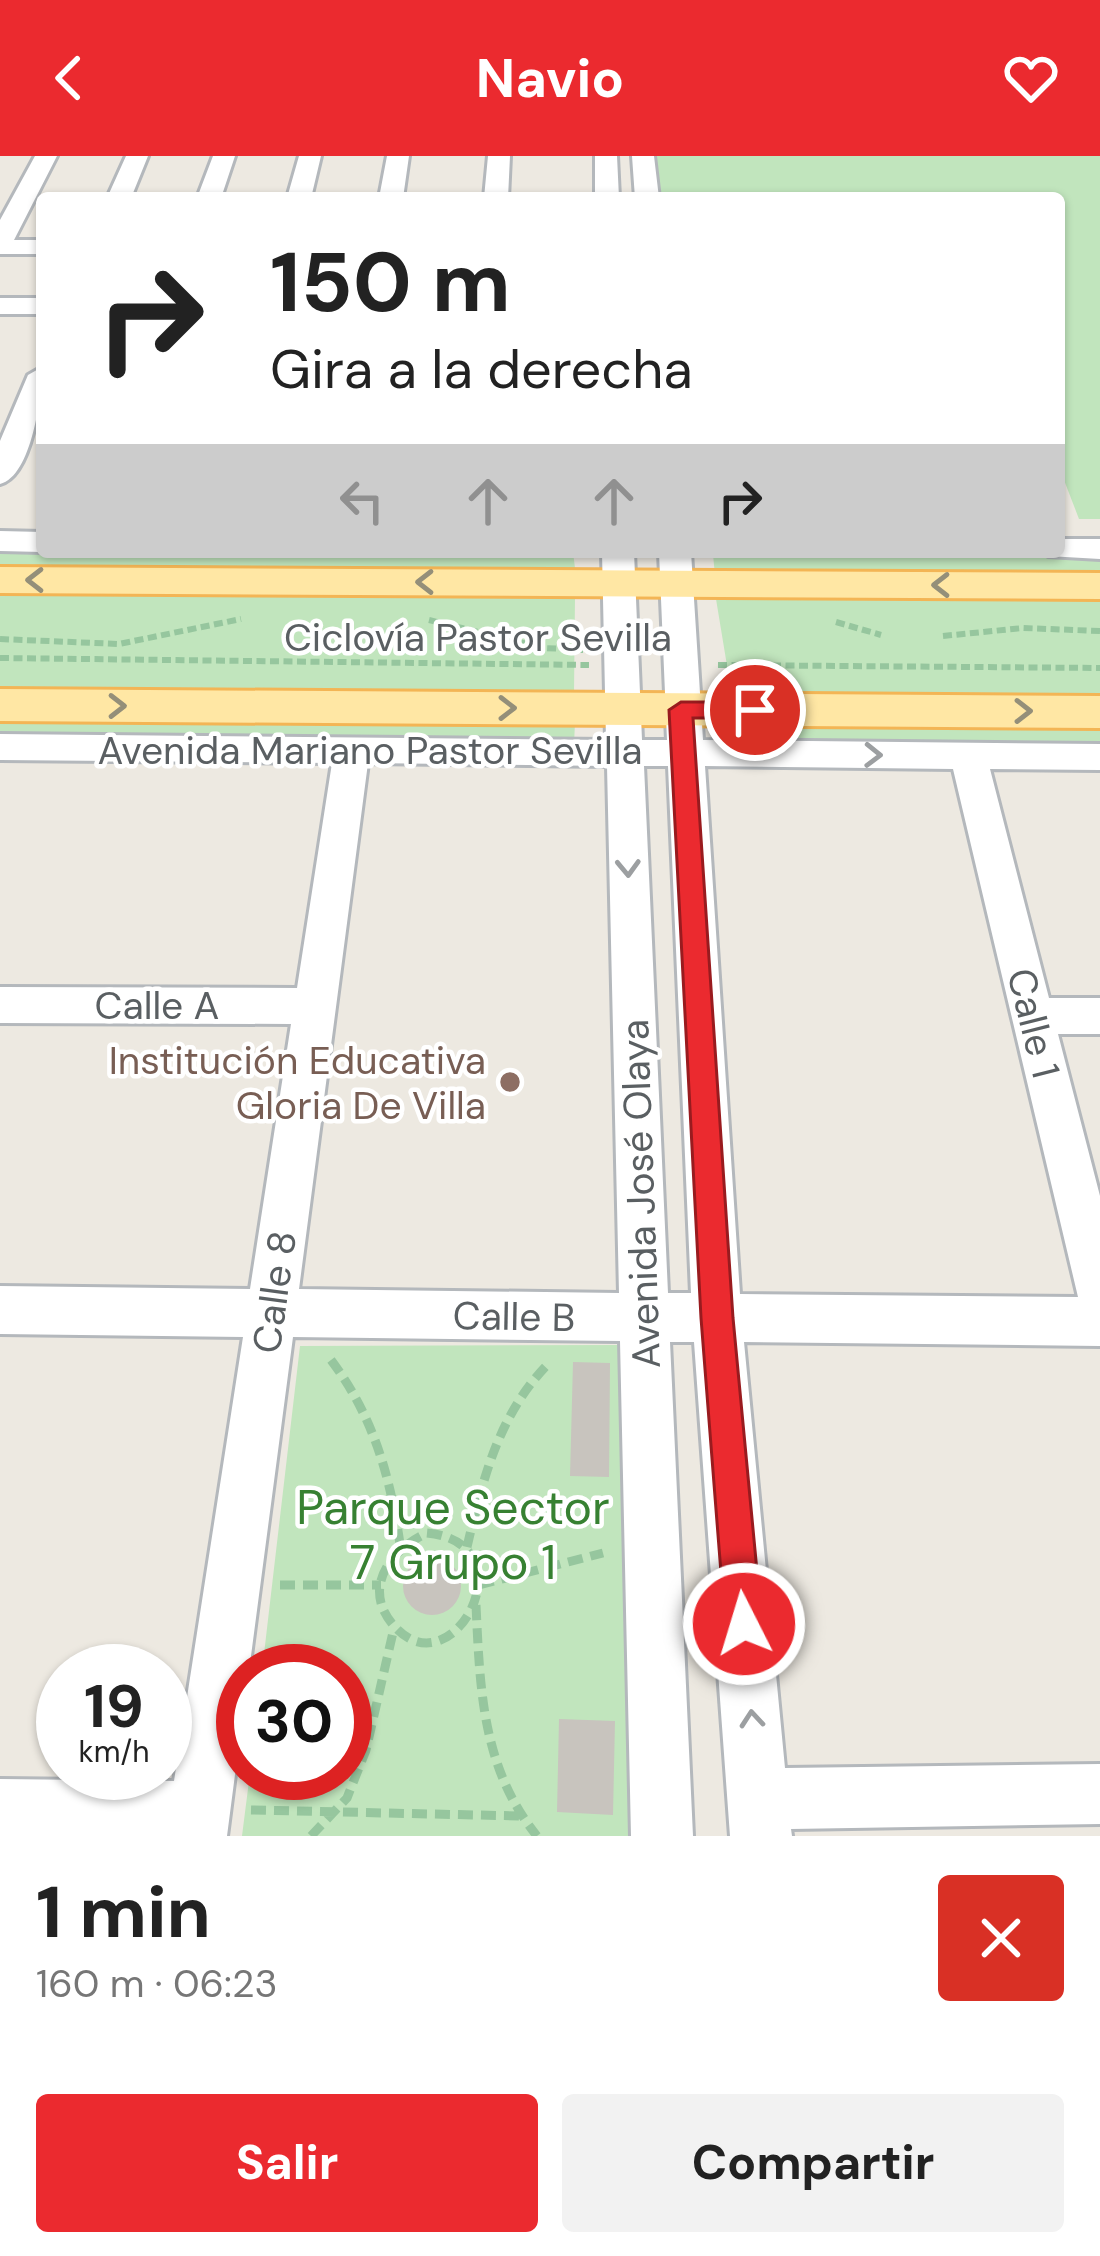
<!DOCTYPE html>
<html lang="es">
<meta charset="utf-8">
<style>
body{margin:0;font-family:"DM Sans",sans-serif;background:#f2f2f2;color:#222;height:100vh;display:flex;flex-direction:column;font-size:45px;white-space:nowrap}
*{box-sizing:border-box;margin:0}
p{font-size:39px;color:#767676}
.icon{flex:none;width:66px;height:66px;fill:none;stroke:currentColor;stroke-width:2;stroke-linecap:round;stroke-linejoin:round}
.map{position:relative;height:1680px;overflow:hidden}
.sheet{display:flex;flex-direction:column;background:#fff;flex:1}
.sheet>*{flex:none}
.banner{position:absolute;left:36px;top:36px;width:1029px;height:366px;border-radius:12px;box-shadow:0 3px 9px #0004;background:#fff;color:#222;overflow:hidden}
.speed{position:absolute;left:36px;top:1488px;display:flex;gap:24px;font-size:60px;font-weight:700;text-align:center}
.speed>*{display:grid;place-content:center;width:156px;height:156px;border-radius:50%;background:#fff;box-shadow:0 3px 9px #0004;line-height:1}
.speed small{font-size:30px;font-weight:400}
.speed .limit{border:18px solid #d22;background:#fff;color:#111}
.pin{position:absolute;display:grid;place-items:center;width:102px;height:102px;color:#fff;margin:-51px;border:6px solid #fff;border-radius:50%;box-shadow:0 3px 12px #0007}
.me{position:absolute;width:132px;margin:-66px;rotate:355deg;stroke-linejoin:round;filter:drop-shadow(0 0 9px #0008)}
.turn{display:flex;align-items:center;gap:42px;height:252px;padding:0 36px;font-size:54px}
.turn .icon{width:156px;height:156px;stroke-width:2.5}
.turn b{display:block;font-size:84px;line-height:102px}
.lanes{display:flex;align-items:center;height:114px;padding:0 36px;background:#0003;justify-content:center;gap:60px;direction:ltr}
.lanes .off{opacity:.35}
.round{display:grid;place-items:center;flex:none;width:126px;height:126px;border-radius:12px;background:#f2f2f2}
.summary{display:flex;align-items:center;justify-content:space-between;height:204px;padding:0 36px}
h1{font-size:72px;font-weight:700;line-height:90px}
.cta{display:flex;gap:24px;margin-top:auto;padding:24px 36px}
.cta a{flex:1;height:138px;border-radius:12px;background:#eb2a2f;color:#fff;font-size:48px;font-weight:700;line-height:138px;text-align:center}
.cta a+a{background:#f2f2f2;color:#222}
header{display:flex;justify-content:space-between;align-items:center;height:156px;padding:0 36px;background:#eb2a2f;color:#fff;font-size:54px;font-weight:700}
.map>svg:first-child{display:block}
.green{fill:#c1e5bd}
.building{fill:#c8c4be}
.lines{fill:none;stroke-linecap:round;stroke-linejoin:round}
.minor-casing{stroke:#b4b8bc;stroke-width:6}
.major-casing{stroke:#f3b555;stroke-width:6}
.path-far1{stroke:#96c69e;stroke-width:6;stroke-dasharray:9 4.5;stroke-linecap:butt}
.path{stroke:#96c69e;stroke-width:9;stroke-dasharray:15 8;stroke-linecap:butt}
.minor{fill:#fff;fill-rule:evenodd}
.major{fill:#ffe7a4;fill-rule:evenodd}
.oneway{stroke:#948f79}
.oneway2{stroke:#9c9fa1}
.route{fill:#eb2a2f;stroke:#991b1f;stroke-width:3}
.education-dot{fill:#8d6e63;stroke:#fff;stroke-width:4.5}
.labels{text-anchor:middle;stroke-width:9;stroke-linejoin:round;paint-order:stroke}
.street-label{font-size:39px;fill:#5a5f62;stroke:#fff}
.education-label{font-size:39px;fill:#785e54;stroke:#fff;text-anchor:end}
.near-park-label{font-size:48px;fill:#378132;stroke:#fff}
</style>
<header><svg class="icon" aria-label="back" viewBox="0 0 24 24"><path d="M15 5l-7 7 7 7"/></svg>Navio<svg class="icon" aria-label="heart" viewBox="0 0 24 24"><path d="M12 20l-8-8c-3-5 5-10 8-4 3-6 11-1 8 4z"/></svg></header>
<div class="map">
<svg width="1100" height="1680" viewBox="0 0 1100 1680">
<rect width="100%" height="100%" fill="#ede9e1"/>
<path class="green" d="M656,0H1100V363H1079L1059,311V42H661Z
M0,394L573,396L576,420L0,415Z
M713,398L1100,402V422L715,420Z
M0,439L575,441L574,537L0,531Z
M716,443L1100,445V540H732Z
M0,563L575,566L574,589L0,586Z
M730,566L1100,570V591L734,589Z
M622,1189L637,1680H242L250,1617H345V1515H262L300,1190Z"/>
<path class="building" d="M573,1206L610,1207L609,1321L570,1320Z
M403 1430a29 29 0 1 1 58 0a29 29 0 1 1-58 0Z
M559,1563L615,1565L613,1659L557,1656Z"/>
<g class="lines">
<g class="minor-casing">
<path id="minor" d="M35,0H57L14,84H42V98H0V64Z
M126,0H148L131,42H107Z
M213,0H235L221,42H197Z
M299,0H321L311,42H287Z
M387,0H409L403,42H379Z
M488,0H510L508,42H484Z
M595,0H617L619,42H595Z
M632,0H654L659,42H635Z
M0,142H42V158H0Z
M42,211C42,239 32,320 0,328V285L28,219Z
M0,375L42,376V396L0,395Z
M1059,383H1100V403L1048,400L1045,396H1059Z
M602,396H634L642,584H667L659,396H691L703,584L1100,588V614L990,613L1049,842H1100V878H1058L1100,1040V1190L744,1186L785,1612L1100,1608V1668L791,1673L792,1680H730L694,1186H670L693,1680H631L620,1185L293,1181L249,1515H243V1557L227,1680H0V1623L174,1625L243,1181L0,1178V1130L250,1133L291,868L0,867V831L297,832L332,607L0,604V578L606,584ZM368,607L607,610L619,1137L299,1133ZM644,610H668L691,1137H668ZM705,610L953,613L1078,1141L740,1138Z"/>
</g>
<g class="major-casing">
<path id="major" d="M0,411L1100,417V443L0,437Z
M0,533L1100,540V572L0,565Z"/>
</g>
<path class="path-far1" d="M429,464L544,492L584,494
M836,466L881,479
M943,480L1023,472L1100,475
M0,483L119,488L241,463
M0,502L589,509
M718,509L1100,512"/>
<path class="path" d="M331,1204C373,1260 390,1319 400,1388
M427,1377C530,1387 455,1530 398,1474C359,1436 388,1395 427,1377Z
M467,1391C483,1322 499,1257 550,1206
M280,1429H381
M479,1429L603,1397
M476,1449C480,1533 482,1612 537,1680
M251,1654L522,1660
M311,1680L347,1642L366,1594L394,1472"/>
<use href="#minor" class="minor"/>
<use href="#major" class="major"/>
</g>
<defs><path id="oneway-chevron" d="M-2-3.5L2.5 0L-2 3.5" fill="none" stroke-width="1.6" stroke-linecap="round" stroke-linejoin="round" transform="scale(3)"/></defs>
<g class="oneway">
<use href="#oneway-chevron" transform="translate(35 424) rotate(-180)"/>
<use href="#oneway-chevron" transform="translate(425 426) rotate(-180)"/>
<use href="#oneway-chevron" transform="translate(941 429) rotate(-180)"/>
<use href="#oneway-chevron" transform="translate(117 550)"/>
<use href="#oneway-chevron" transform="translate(507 552)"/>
<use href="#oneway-chevron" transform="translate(1023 555)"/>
</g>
<g class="oneway2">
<use href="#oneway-chevron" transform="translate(873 599) rotate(1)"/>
<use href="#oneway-chevron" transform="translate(628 712) rotate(88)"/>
<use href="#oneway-chevron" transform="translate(752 1563) rotate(-95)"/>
</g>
<path class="route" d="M681,546H755L767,554L755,562H693L733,1162L762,1468L757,1482L744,1487L731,1482L725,1468L701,1162L669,554Z"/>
<circle class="education-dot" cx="510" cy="926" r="12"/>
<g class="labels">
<g class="street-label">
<text x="478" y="495">Ciclovía Pastor Sevilla</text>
<text x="370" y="608">Avenida Mariano Pastor Sevilla</text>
<text x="157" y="863">Calle A</text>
<text transform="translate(1034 867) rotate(76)" y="14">Calle 1</text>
<text transform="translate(640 1038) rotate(-92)" y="14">Avenida José Olaya</text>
<text transform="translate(274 1136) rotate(-82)" y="14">Calle 8</text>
<text transform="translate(514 1160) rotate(1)" y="14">Calle B</text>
</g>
<g class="education-label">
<text x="486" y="918">Institución Educativa<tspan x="486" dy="45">Gloria De Villa</tspan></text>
</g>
<g class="near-park-label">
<text x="453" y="1368">Parque Sector<tspan x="453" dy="55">7 Grupo 1</tspan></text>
</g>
</g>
</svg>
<div class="speed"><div>19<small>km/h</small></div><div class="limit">30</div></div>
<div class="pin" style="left:755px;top:554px;background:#d93025"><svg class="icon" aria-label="arrive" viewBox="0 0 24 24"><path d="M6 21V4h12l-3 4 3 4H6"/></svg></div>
<svg class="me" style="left:744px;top:1468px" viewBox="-20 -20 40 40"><circle r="17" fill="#eb2a2f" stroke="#fff" stroke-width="3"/><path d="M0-11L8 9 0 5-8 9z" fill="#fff"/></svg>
<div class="banner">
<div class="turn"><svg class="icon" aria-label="right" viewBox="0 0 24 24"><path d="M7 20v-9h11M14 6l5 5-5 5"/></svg><div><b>150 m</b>Gira a la derecha</div></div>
<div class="lanes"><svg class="icon off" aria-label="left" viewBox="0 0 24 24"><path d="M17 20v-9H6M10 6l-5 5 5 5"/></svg><svg class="icon off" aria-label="ahead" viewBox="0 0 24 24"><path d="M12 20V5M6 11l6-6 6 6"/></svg><svg class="icon off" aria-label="ahead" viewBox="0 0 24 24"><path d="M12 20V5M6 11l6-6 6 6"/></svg><svg class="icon" aria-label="right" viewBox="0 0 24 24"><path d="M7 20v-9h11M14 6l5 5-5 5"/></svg></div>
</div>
</div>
<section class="sheet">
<div class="summary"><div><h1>1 min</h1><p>160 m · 06:23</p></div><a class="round" style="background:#d93025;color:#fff"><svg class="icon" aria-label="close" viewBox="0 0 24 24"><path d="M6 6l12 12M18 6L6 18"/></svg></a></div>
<div class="cta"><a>Salir</a><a>Compartir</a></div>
</section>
